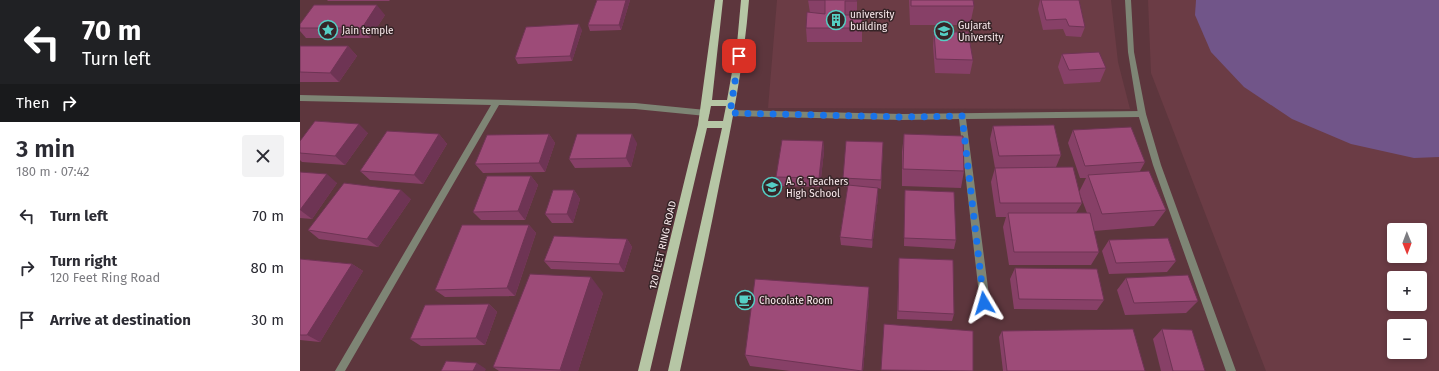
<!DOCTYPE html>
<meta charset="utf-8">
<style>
body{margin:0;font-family:"Fira Sans",sans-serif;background:#f2f2f3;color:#2b2b33;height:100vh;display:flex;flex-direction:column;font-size:15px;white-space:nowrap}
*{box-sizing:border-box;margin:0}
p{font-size:13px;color:#7c7c81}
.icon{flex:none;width:22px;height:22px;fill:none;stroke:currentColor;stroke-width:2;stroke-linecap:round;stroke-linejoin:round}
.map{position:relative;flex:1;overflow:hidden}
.details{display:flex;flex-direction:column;background:#fff;width:300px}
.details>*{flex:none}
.hud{background:#202124;color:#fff;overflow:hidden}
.needle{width:26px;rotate:179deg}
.fabs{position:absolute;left:1087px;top:223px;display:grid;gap:8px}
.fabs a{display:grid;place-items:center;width:40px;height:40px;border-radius:4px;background:#fff;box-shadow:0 2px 6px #0003;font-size:20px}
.pin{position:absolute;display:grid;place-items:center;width:34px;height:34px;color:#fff;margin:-17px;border-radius:8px;box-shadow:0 2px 6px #0006}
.me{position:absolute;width:44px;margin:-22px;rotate:353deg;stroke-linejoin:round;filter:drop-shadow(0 0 3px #0008)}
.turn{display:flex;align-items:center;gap:14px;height:84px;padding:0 16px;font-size:18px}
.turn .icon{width:52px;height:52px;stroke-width:2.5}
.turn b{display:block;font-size:28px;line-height:34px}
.then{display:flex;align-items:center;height:38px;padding:0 16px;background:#0003;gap:8px;font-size:15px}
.round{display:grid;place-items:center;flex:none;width:42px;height:42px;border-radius:4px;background:#f2f2f3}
.overview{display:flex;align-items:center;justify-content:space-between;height:68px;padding:0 16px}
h1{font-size:24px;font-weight:600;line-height:30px}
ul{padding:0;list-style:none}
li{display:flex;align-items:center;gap:12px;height:52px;padding:0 16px}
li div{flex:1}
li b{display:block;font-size:15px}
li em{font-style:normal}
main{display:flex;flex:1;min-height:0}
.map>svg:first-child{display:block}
.built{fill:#6b3c45;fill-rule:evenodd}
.green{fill:#715589}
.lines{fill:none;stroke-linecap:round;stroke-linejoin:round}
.minor{fill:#7e8575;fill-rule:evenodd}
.tertiary{fill:#7e8575;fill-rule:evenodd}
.primary{fill:#b6c6a5;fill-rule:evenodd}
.wall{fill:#874067}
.shaded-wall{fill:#6e3454}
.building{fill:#9d4b78;stroke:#6e3454}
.route{stroke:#1a73e8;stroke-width:7;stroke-dasharray:0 12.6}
.labels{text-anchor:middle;stroke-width:3;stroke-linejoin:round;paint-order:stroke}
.poi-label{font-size:10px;fill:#fcecef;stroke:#362427;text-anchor:start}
.street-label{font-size:10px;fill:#fcecef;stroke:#362427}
</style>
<main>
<section class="details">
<div class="hud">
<div class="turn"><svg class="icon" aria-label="left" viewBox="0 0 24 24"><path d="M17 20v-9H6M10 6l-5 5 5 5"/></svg><div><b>70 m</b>Turn left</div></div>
<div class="then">Then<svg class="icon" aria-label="right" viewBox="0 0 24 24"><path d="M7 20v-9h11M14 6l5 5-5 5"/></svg></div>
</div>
<div class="overview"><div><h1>3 min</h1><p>180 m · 07:42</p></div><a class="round"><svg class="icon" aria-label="close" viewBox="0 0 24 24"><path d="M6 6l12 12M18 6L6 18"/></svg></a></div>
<ul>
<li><svg class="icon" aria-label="left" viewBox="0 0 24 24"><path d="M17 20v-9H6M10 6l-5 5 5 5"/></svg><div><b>Turn left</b></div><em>70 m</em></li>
<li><svg class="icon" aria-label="right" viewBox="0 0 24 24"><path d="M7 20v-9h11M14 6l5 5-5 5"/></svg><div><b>Turn right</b><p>120 Feet Ring Road</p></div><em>80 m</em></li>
<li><svg class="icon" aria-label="arrive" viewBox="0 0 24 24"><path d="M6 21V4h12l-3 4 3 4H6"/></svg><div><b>Arrive at destination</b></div><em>30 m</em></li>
</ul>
</section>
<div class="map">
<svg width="1139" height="371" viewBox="0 0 1139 371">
<rect width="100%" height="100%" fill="#5d363d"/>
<path class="built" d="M477,0H811L818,62L830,109L468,108Z
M848,0H1139V371H966L851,73ZM1094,230H1120V256H1094ZM1094,278H1120V304H1094ZM1094,326H1120V352H1094Z"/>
<path class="green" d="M896,0H1139V157L1114,158L1051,144L992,119L944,87L911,52L895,15Z"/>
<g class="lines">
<path class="minor" d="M0,95L335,103L406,110L410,113L406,116L335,109L199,105L45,371H35L191,105L0,101Z
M429,110L603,114L842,111L846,114L842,117L666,119L690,303L688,306L685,307L682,306L680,303L659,119L603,120L429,116L425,113Z"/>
<path class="tertiary" d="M825,0H831L834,52L846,114L861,165L936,371H926L853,165L838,114L828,52Z"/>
<path class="primary" d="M415,0H423L412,100H427L437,44L441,0H449C444,63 432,124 419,186C407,248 393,310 380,371H368L422,128H407L350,371H338L398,125ZM411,106H426L423,121H408Z"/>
</g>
<path class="wall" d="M27,0H90L89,1H28Z
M297,0H330L321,30L290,31L288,25Z
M508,0H557V15H546H562V42H507L506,28L510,13Z
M609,0H673L674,6L670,25H610Z
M740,0H779L785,27L781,37L766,36L763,29L743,30L738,9Z
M85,15L70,38H6L0,31V24Z
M282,30L272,61L218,64L215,58Z
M634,32L673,60L670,74L635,73L633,46Z
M0,46H48L57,56L39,82H0Z
M762,54L806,68L800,82L764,84L758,67Z
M693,126L761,155L756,167L782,203L776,213H787L779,192L786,178H780L768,143L773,130L845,162L840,171L866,210L854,226L794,231L799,252L791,265H709L703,227L706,217H696L691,182L695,168L690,139Z
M68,133L45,165L2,162L0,160V141Z
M139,134L147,144L123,184L70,180L60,171Z
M249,134L255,143L245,172L183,173L175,164Z
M604,134L664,171L661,188L602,186V152Z
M523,141L524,151L520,187L478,186L476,177Z
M583,142L581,189L578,188V197L572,248L541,245L540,237L548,187H544L543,178Z
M337,143L331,167L275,168L269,159Z
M0,172L37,183L12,219L0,218Z
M231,176L238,185L225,220H181L173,212Z
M274,190L280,199L273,223H252L245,214Z
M605,190L656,240L654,249L604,246Z
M111,199L78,247L19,239L8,230Z
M229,225L236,233L215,296L145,297L135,290Z
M327,239L332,247L324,272L251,269L244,261Z
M809,240L876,261L867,272L809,274L802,251Z
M599,258L654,314L652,321L597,319Z
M0,259L52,264L63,271L20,342L0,340Z
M715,268L804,300L797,310L714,309L710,279Z
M826,278L898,301L886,313L825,315L817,290Z
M569,287V299L563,371H490L450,366L445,355Z
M303,293L278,371H199L193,367Z
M189,304L197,312L185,345L121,346L110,339Z
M862,329L905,371H861L853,339Z
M702,331L845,371H703L699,337Z"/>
<path class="shaded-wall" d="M326,0H330L321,30L319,25Z
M77,5L85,15L70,38L62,28Z
M279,24L282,30L272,61L270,56Z
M48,46L57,56L39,82L30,73Z
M59,124L68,133L45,165L35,156Z
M139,134L147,144L123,184L114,175Z
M249,134L255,143L245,172L239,163Z
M332,134L337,143L331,167L326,158Z
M523,141L524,151L520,187L519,178Z
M27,174L37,183L12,219L0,210Z
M231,176L238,185L225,220L218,211Z
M578,188V197L572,248V240Z
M101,190L111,199L78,247L67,239Z
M274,190L280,199L273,223L267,214Z
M229,225L236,233L215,296L207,288Z
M327,239L332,247L324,272L319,264Z
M52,264L63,271L20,342L7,335Z
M291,277L303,293L278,371H261L260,370Z
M569,287V299L563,371H562Z
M189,304L197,312L185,345L176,338Z
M177,363L186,369L185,371H173Z"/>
<path class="building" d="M297,0H326L319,25H288Z
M508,0H557V1H545V15H562V28H506L507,12L525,14V0Z
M611,0H673L674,6H611Z
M741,0H779L785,27L769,26L766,19L746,20Z
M14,5H77L62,28H0V24Z
M279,24L270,56L215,58L226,27Z
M634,32H668L673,60L636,59Z
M0,46H48L30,73L0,72Z
M799,52L806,68L769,70L762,54Z
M15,121L59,124L35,156L0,153V141Z
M754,125L761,155L699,156L693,126Z
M831,127L845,162L785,166L773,130Z
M87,131L139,134L114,175L60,171Z
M249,134L239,163L175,164L187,135Z
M277,134H332L326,158L269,159Z
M604,134L663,136L664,171L603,169Z
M482,140L523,141L519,178L476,177Z
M546,141L583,142L581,180L543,178Z
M773,167L782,203H700L695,168Z
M849,171L866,210L802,214L788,175Z
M0,172L27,174L0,210Z
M187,176H231L218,211L173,212Z
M44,183L101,190L67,239L8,230Z
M548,185L578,188L572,240L540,237Z
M253,190H274L267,214H245Z
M605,190L654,192L656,240L604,238Z
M708,213H790L799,252H714Z
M162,225H229L207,288L135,290Z
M254,236L327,239L319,264L244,261Z
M868,238L876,261L816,263L809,240Z
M599,258L653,260L654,314L598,311Z
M0,259L52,264L7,335H0Z
M715,268L797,269L804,300L719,299Z
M230,274L291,277L260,370L193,367Z
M888,275L898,301L834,303L826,278Z
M455,279L569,287L562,371L445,355Z
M189,304L176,338L110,339L125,305Z
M584,324L673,331V371L581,370Z
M833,329L845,371H707L702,331Z
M862,329L892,330L905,371H873Z
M146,361L177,363L173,371H141Z"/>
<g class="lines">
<path class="route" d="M439,56L430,113L603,117L662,116L684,303"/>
</g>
<defs>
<g id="building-ring" transform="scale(1)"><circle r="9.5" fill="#362427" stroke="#55cec4" stroke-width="1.5"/><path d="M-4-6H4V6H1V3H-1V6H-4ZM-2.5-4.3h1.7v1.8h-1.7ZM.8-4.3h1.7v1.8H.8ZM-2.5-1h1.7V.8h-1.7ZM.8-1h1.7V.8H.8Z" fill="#55cec4"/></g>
<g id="sight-ring" transform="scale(1)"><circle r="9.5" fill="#362427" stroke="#55cec4" stroke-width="1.5"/><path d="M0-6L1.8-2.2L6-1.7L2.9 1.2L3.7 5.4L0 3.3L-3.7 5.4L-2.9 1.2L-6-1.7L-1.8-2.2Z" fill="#55cec4"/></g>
<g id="university-ring" transform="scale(1)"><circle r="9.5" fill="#362427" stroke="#55cec4" stroke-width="1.5"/><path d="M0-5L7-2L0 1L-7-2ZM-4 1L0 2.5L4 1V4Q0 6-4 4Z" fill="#55cec4"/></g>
<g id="school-ring" transform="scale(1)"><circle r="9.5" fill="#362427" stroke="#55cec4" stroke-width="1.5"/><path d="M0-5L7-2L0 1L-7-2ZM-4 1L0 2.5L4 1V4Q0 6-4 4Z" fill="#55cec4"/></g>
<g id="cafe-ring" transform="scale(1)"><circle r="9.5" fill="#362427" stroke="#55cec4" stroke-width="1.5"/><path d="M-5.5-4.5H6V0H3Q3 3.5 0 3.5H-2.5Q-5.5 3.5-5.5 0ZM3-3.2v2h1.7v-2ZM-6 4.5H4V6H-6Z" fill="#55cec4"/></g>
</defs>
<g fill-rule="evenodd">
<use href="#building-ring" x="536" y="20"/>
<use href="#sight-ring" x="28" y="30"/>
<use href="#university-ring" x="644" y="31"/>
<use href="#school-ring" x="472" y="187"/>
<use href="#cafe-ring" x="445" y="300"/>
</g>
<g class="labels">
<g class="poi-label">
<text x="550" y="18">university<tspan x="550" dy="12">building</tspan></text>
<text x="658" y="29">Gujarat<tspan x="658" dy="12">University</tspan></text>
<text x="42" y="34">Jain temple</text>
<text x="486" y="185">A. G. Teachers<tspan x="486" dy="12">High School</tspan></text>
<text x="459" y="304">Chocolate Room</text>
</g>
<g class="street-label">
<text transform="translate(362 245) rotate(-77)" y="4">120 FEET RING ROAD</text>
</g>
</g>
</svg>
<div class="fabs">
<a><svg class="needle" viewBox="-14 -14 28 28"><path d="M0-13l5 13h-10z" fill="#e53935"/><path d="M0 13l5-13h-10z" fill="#7c7c81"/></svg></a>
<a>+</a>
<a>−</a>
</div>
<div class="pin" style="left:439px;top:56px;background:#d93025"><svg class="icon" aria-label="arrive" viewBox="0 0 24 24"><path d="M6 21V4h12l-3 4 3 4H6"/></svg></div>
<svg class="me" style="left:684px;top:303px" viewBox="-20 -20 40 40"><path d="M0-17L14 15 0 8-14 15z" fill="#1a73e8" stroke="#fff" stroke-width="4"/></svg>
</div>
</main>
